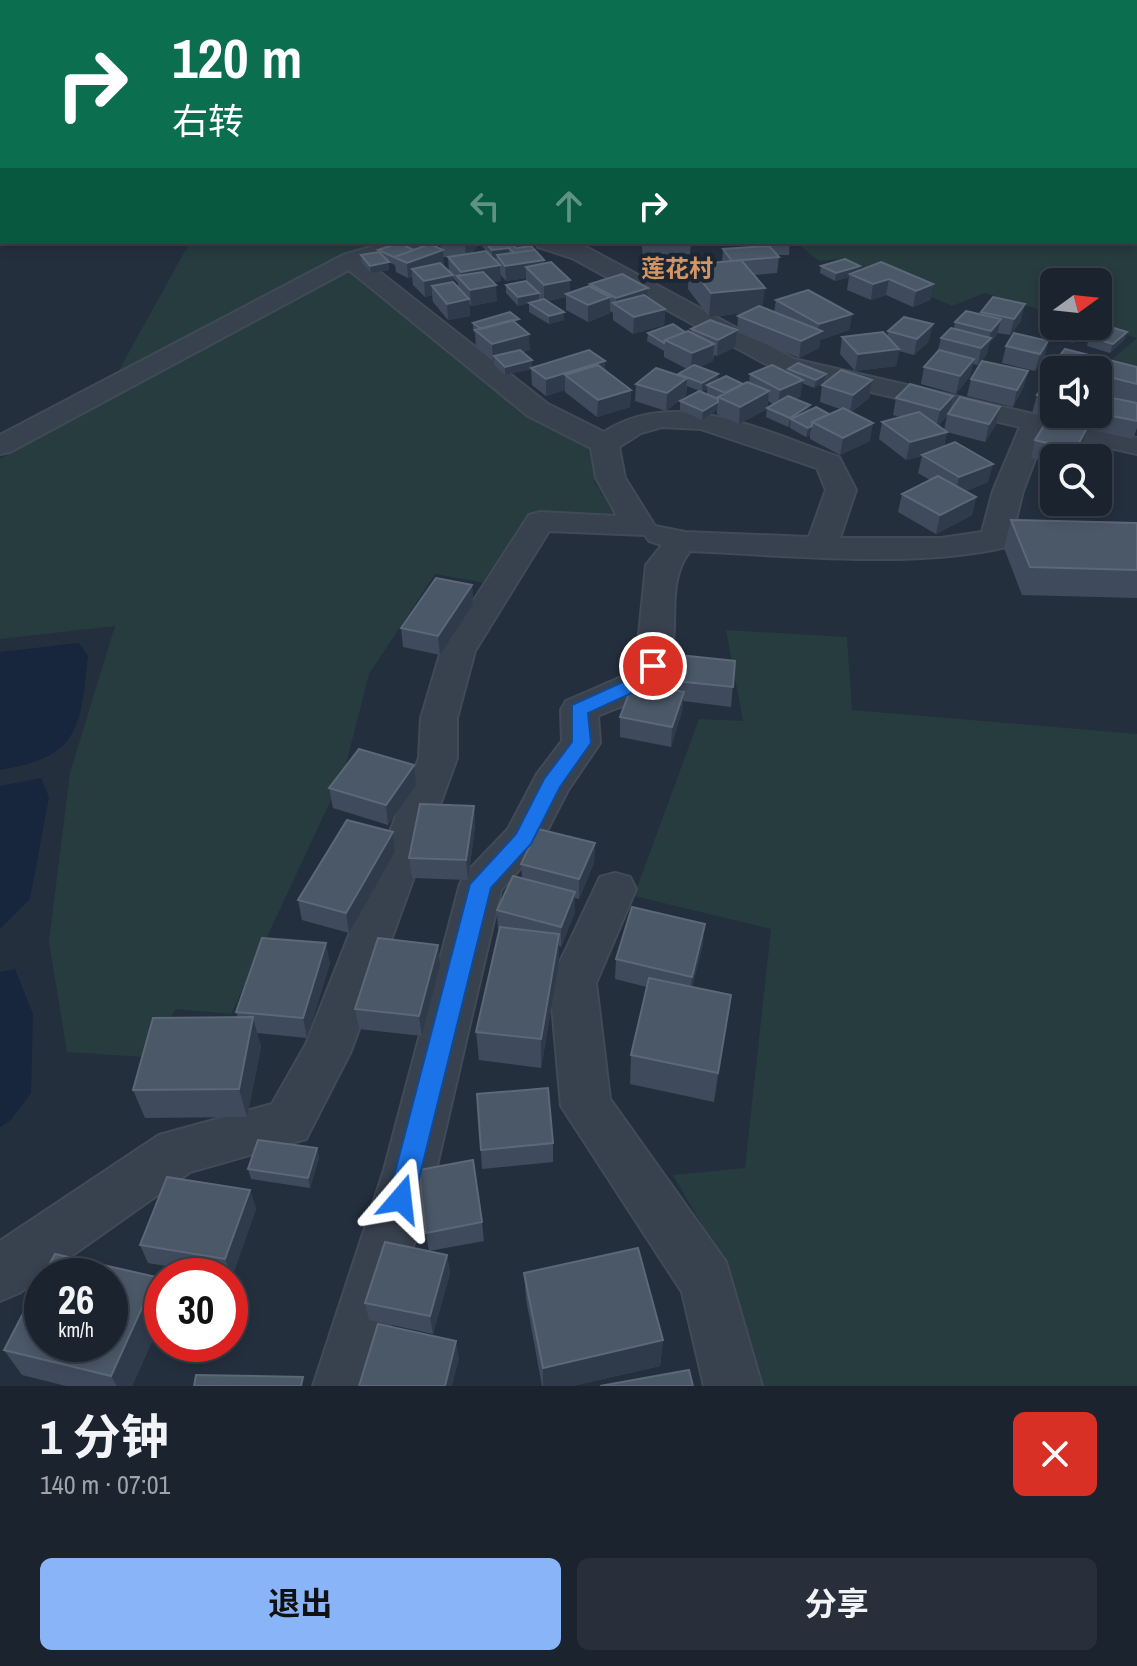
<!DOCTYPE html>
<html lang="zh">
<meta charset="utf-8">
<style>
body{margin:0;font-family:"Archivo Narrow","Noto Sans SC",sans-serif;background:#282f3a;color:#f1f3f6;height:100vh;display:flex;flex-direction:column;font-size:30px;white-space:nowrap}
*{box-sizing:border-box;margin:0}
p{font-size:26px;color:#a0a4aa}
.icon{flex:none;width:44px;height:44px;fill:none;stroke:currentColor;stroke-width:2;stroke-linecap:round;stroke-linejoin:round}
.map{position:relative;height:1386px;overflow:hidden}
.panel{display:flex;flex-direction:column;background:#1b232e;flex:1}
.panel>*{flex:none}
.guide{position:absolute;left:0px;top:0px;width:1138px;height:244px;box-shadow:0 4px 12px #0003,0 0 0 2px #39404a;background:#0b6e4f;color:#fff;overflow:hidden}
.needle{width:52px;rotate:75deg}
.fabs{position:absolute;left:1040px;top:268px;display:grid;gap:16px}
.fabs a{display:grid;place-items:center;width:72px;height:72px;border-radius:12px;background:#1b232e;box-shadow:0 4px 12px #0003,0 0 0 2px #39404a;font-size:40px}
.speed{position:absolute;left:24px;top:1258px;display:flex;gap:16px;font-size:40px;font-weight:700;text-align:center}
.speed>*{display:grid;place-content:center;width:104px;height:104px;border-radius:50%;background:#1b232e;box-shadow:0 4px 12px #0003,0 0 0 2px #39404a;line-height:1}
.speed small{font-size:20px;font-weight:400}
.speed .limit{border:12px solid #d22;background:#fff;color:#111}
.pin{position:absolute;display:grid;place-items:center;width:68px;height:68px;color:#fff;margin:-34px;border:4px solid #fff;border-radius:50%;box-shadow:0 2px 8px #0007}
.me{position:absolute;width:88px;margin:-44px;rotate:17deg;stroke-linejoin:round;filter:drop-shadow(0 0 6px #0008)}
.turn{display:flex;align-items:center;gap:28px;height:168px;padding:0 40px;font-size:36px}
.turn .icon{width:104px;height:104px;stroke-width:2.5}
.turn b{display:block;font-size:56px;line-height:68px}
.lanes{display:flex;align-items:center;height:76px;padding:0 40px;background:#0003;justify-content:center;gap:40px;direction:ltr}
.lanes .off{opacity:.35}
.round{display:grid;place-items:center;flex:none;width:84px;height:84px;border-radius:12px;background:#282f3a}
.head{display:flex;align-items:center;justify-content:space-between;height:136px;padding:0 40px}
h1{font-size:48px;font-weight:700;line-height:60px}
.action{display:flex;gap:16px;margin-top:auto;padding:16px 40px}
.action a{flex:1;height:92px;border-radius:12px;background:#8ab4f8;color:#111;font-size:32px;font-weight:700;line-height:92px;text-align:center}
.action a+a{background:#282f3a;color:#f1f3f6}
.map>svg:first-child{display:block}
.green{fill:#263c3f}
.water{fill:#17263c}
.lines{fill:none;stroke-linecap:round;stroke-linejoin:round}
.minor-casing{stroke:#414a57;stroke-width:4}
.major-casing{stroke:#414a57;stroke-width:4}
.minor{fill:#38414e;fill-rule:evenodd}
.major{fill:#56606e;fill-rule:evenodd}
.wall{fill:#3f4b5c;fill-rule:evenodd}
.shaded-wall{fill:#2f3b4b}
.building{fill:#4b5868;stroke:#5c6777;stroke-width:2}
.route{fill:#1a73e8;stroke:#114b97;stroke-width:2}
.labels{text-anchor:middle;stroke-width:8;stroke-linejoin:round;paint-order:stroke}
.far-quarter-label{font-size:24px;font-weight:bold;fill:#d59563;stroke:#1d2633}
</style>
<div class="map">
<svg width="1137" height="1386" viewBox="0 0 1137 1386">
<rect width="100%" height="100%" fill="#242f3e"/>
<path class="green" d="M1137,83V371L1110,361L1137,338L1097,326L1098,282H1054V314L985,293L952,306L846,259L819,261L795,242H1136Z
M190,242H389L113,381Z
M353,267L595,447L594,481L616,518L534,515L485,583L435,574L369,674L344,772L231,1014L176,1009L143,1057L67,1052L49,942L70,773L115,626L0,639V459Z
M726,630L847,637L852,710L1137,734V1386H753L727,1268L673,1175L745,1168L771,929L634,896L699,719L743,721Z"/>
<path class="water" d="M79,643L88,656C80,729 80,757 0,770V652Z
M41,778L49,797L30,899L0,929V786Z
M15,969L33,1014L31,1093L11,1120L0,1127V972Z"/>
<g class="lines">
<g class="minor-casing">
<path id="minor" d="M1136,46H1137V56H1136Z
M0,48H2V58H0Z
M1136,71H1137V81H1136Z
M0,75H2V85H0Z
M388,242H422L419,247L367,262L548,404L604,432C677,385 765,432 839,457L856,490L840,538H941L982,532L993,491L1020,427L777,370L572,258L538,247L535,242H568L588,248L794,359L1137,438V454L1045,433L1023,491L1011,540L1006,547C915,569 785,555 690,551C658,591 692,652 653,689C640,702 614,708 598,716L600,743L568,790L537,850L501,890L436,1170L371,1386H313L384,1170L460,884L466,873L508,829L537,774L562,741L561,710L566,701L626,675L636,664L646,565L662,545L649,541L645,535L549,531L475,651L457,718V758L351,1051L306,1139L190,1172L19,1293L0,1301V1241L159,1135L272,1104L306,1044L419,758L421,718L441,651L529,515L540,512L617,516L596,478L591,448L528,416L349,270L10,452L0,454V435L343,255ZM662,427L701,429L817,468L826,490L809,537L685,532L655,526L625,478L619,447L641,433Z
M615,873L630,877L636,889L596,983L610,1099L726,1262L762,1386H704L682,1292L561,1106L550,983L600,877Z"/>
</g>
<g class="major-casing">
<path id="major" d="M1136,61H1137V73H1136Z
M0,65H2V77H0Z"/>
</g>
<use href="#minor" class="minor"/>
<use href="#major" class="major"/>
</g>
<path class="wall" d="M440,242H478V245L471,254L486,251L482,246V242H510L516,248L544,263L570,293L590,287V284L648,288L647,297L665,309L664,325L633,334L613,320V313L610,311V313L588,322L566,310V297L547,301L564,312V320L549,324L529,312V303L518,306L506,293V285L526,282V278L506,281L500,274L501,281L493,282L497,301L471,306L469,304L470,316L448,320L433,302L432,295L425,297L413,285L412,277L408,278L396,272L395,265L388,262L389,270L371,273L362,263L361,255L378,252V250L441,249ZM443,257H448L449,271L444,266ZM453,278L458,283V288L453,283Z
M605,242H632V243L606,244Z
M641,242H691L690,254L643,255Z
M706,242H738L707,244Z
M756,242H790L789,255H777L779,257L777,273L754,275L763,308L774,312L776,300L852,314L849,330L820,340L819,348L799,358L737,332L738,316L744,313L709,317L688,289L689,265L722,262L723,249L757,247Z
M821,266L860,270L933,284L930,300L913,307L886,295L871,300L847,290L849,277L835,281L820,273Z
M1054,308V326H1092L1091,329L1073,343L1039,332L1044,315Z
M981,312L1021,321L1010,335L997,333L989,344L987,354L978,365L973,364L970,376L956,394L921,384L924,367L938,350L941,338L954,328L955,322L981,314Z
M473,323L519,326L530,350L523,352L532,360V368L605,361L604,370L631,390L630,407L597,417L565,392V390L546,396L532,385L531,369L505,375L494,365V360L493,361L476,347L475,333L473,331Z
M691,329L735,347L717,356L714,355L713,361L699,367L718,374L717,380L743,384L749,383L750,374L788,372V369L826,374L814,388L802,383L800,397L795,399L809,411L829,414L840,409L820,402L822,385L872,380L869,398L851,412L870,441L840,455L810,439V435L806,437L790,428V426L788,427L766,417L767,408L774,405L768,401L767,409L739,424L717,414V410L702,420L680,410V401L707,394V389L702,392L687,386L686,395L666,411L635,401L636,384L678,375V374L687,369L664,357V351L647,341L648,333H691Z
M888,331L929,341L914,355L899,351L896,366L855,371L840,354L842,337H887Z
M1127,332L1124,340L1110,353L1087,346L1089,337Z
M1048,341L1044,358L1035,371L1002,363L1006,346Z
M1054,363L1137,367V403L1098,393V370H1054V414H1080L1074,423L1032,413L1037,395L1050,380Z
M1028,371L1023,388L1013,407L967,396L971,379Z
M896,398L950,411L1000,407L996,424L985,442L947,432L944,446L988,482L966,491L976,497L972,515L936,534L898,512L902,494L930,480L918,473L922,456L906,460L879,439L882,422L900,417L893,415ZM947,416L944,430L938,426Z
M1137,403V428L1133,439L1091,430L1096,414H1098V407Z
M1035,440L1082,446L1076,458H1054V464L1031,458Z
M1011,520L1137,523V598L1022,595L1004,548Z
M472,585L473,604L440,655L403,647L401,628Z
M735,661L731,707L683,701L682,711L671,747L620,737V717L675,690L676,681Z
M416,785L388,825L333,808L329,788Z
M474,806L475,826L468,880L412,878L409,858Z
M393,832L395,852L349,933L302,920L298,900Z
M595,843L594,863L579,899L575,898V912L561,947L559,946V963L541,1068L479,1060L476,1032L499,930H498L497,910L522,878L521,864Z
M703,944L692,987L731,995L714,1102L630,1084L631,1055L647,987L615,979L616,959Z
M438,945L440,965L422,1036L359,1029L355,1009Z
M330,963L307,1038L257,1033L261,1047L247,1117L145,1118L133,1090L238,1018L236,1012Z
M477,1094L553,1143V1162L482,1169Z
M317,1148L319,1158L310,1188L251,1179L248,1169Z
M250,1190L256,1209L232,1277L148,1263L140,1245Z
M482,1222L484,1241L429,1251L426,1233Z
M447,1255L450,1273L433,1334L369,1320L365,1303Z
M524,1273L663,1340L660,1366L572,1386H542L526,1299Z
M156,1277L162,1289V1319L132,1386H66L22,1375L4,1350Z"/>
<path class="shaded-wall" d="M467,242H478V245L466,259L465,244Z
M509,248V256L497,255V258H492V250Z
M443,250L444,266L412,269V277L408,278L407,263Z
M544,260V276L526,267V278L506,281L505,266Z
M389,262V270L371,273L370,266Z
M500,265L501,281L467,287L461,280V272Z
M860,266L859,274H850L849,277L835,281L836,273Z
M453,275L454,291L432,286V295L425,297L424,281Z
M889,279L886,295L871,300L873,284Z
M570,280V296L566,294V297L544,301V285Z
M933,284L930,300L913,307L916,291Z
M496,285L497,301L471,306L470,290Z
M648,288L647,304L616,305V298Z
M765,288L762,311L709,317L711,293Z
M539,293V301L518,306V297Z
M610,297V313L588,322V305Z
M469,299L470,316L448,320L447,304Z
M1025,304L1021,321L1010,335L1014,319Z
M665,309L664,325L633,334L634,317Z
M564,312V320L549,324V316Z
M852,314L849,330L820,340L819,348L799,358L801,341L818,333L819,324Z
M1001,319L997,335L989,344L987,354L978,365L981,348L989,340L991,331Z
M933,324L929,341L914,355L917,339Z
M1078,326H1092L1091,329L1073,343Z
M737,330L735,347L717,356L718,340Z
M1127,332L1124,340L1110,353L1113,344Z
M529,334L530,350L497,359L494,356V360L493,361L492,344Z
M1048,341L1044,358L1035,371L1040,354Z
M714,344L713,361L691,370L692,353Z
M899,349L896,366L855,371L858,354Z
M974,359L970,376L956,394L960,376Z
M532,360V369L505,375V367Z
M605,361L604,378L565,375V390L546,396V379Z
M1028,371L1023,388L1013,407L1017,390Z
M718,374L717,383L707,385V389L702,392V383Z
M826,374L824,383L814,388L816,380Z
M687,378L686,395L666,411L667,393Z
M803,380L800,397L778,407L780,390Z
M872,380L869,398L850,412L853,395Z
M631,390L630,407L597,417L598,400Z
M769,391L767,409L739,424L740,407Z
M953,396L949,414H948L947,416L936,428L940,410Z
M718,402L717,410L702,420L703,411Z
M810,405L808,414L791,419L790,426L788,427L790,418Z
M1000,407L996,424L985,442L989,424Z
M873,423L870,441L840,455L843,438Z
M812,426L810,435L806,437L808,428Z
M1087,428L1082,446L1076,458H1073L1075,450Z
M947,432L943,450L906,460L910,442Z
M993,464L988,482L955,496L959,477Z
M976,497L972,515L936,534L940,515Z
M472,585L473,604L440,655L438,636Z
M684,692L682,711L671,747L672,727Z
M414,765L416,785L388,825L386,805Z
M474,806L475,826L468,880L466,860Z
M393,832L395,852L349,933L346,913Z
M595,843L594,863L579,899V879Z
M575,892V912L561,947V927Z
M705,924L703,944L690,997L692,977Z
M559,934V963L541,1068V1039Z
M326,943L330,963L307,1038L303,1018Z
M438,945L440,965L422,1036L419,1016Z
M731,995L727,1024L714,1102L718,1073Z
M253,1017L261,1047L247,1117L239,1089Z
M317,1148L319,1158L310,1188L308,1178Z
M250,1190L256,1209L232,1277L225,1259Z
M447,1255L450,1273L433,1334L430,1316Z
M156,1277L162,1289V1319L132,1386H117L111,1376Z
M663,1340L660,1366L572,1386H543V1368Z
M456,1341L459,1359L452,1386H445Z"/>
<path class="building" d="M485,242H510L516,248L531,246L535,250L514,253L509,248L492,250Z
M399,243L414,250L394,257L396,258L378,250Z
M430,244L443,250L407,263L394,257Z
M769,246L779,257L732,261L723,249Z
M535,250L544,260L505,266L497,255Z
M486,251L500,265L461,272L448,257Z
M379,252L389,262L370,266L361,255Z
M845,259L860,266L836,273L821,266Z
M741,260L765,288L711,293L689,265Z
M551,262L570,280L544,285L526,267Z
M881,262L933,284L916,291L889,279L873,284L850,274Z
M440,263L453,275L424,281L412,269Z
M483,272L496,285L470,290L457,276Z
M622,274L648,288L616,298L590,284Z
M526,281L539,293L518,297L506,285Z
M453,282L469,299L447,304L432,286Z
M589,286L610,297L588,305L566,294Z
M808,290L852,314L819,324L776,300Z
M644,295L665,309L634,317L613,303Z
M993,297L1025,304L1014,319L981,312Z
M544,299L564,312L549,316L529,303Z
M759,306L822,331L801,341L738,316Z
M1054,308V319L1044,315Z
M966,311L1001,319L991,331L955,322Z
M510,312L519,319L481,329L473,323Z
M904,317L933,324L917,339L888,331Z
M512,320L529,334L492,344L475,330Z
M710,320L737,330L718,340L691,329Z
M673,324L685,332L665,340L664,343L648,333Z
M1104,325L1127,332L1113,344L1089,337Z
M951,328L991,338L981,348L941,338Z
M688,331L714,344L692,353L665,340Z
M883,332L899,349L858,354L842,337Z
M1014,333L1048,341L1040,354L1006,346Z
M1065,349L1137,367V384L1098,374V370H1080L1054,363Z
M520,350L532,360L505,367L494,356Z
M589,350L605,361L546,379L531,368Z
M939,350L974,359L960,376L924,367Z
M982,361L1028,371L1017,390L971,379Z
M798,363L826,374L816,380L788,369Z
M598,365L631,390L598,400L565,375Z
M694,365L718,374L702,383L678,374Z
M772,365L803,380L780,390L750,374Z
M656,368L687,378L667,393L636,384Z
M841,370L872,380L853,395L822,385Z
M726,376L743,384L725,393L707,385Z
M1048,380L1054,381V400L1037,395Z
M747,382L769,391L740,407L718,397Z
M910,384L953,396L940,410L896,398Z
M699,391L718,399V402L703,411L680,401Z
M788,396L810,405L790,418L767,408Z
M1103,396L1137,403V421L1098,413V407Z
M960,397L1000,407L989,424L948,414Z
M816,407L829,414L812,422V426L808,428L791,419Z
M843,408L873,423L843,438L812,422Z
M919,412L947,432L910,442L882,422Z
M1048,419L1087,428L1075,450L1035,440Z
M955,442L993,464L959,477L922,455Z
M938,476L976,497L940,515L902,494Z
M1011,520L1137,523V570L1030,567Z
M436,578L472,585L438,636L401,628Z
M679,655L735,661L733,687L676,681Z
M633,683L684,692L672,727L620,717Z
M359,749L414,765L386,805L329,788Z
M420,804L474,806L466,860L409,858Z
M347,820L393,832L346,913L298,900Z
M538,829L595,843L579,879L521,864Z
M513,876L575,892L561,927L497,910Z
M632,907L705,924L692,977L616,959Z
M500,927L559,934L541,1039L476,1032Z
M262,938L326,943L303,1018L236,1012Z
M378,938L438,945L419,1016L355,1009Z
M649,978L731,995L718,1073L631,1055Z
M253,1017L239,1089L133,1090L153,1018Z
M548,1088L553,1143L481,1150L477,1094Z
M258,1140L317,1148L308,1178L248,1169Z
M473,1160L482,1222L426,1233L419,1170Z
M167,1177L250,1190L225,1259L140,1245Z
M385,1242L447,1255L430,1316L365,1303Z
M638,1248L663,1340L543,1368L524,1273Z
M55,1254L156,1277L111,1376L4,1350L42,1277V1344H110V1276H43Z
M378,1324L456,1341L445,1386H359Z
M689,1370L693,1386H600Z
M196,1375L303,1377L301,1386H194Z"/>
<path class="route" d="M653,661L662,666L645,687L588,713L591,743L560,787L531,844L491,888L414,1199L411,1207L401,1211L392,1207L388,1199L470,884L516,834L544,779L572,742V705L632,678L647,662Z"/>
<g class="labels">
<g class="far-quarter-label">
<text x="677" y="277">莲花村</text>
</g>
</g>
</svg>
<div class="fabs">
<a><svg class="needle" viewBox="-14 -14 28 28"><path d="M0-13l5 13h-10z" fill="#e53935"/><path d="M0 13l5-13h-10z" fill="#a0a4aa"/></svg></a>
<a><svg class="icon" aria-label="sound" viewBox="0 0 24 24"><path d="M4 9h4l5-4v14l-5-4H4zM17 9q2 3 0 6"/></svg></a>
<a><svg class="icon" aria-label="search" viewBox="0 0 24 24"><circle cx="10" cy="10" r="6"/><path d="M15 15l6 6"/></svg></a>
</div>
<div class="speed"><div>26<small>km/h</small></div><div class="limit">30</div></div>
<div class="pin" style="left:653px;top:666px;background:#d93025"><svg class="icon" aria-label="arrive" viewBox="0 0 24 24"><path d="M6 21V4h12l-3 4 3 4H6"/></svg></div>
<svg class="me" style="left:401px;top:1199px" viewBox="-20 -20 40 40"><path d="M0-17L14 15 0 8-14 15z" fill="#1a73e8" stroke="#fff" stroke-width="4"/></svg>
<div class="guide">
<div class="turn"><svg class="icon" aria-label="right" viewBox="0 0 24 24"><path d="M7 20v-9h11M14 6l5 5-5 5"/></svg><div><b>120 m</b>右转</div></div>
<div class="lanes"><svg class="icon off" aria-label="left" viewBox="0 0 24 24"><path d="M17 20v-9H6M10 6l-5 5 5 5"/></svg><svg class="icon off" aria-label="ahead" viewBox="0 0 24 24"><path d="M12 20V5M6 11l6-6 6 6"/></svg><svg class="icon" aria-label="right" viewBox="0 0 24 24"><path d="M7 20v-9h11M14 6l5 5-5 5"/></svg></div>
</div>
</div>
<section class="panel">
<div class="head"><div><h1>1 分钟</h1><p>140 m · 07:01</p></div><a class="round" style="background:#d93025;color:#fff"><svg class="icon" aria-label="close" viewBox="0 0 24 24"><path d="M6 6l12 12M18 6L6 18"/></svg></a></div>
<div class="action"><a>退出</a><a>分享</a></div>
</section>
